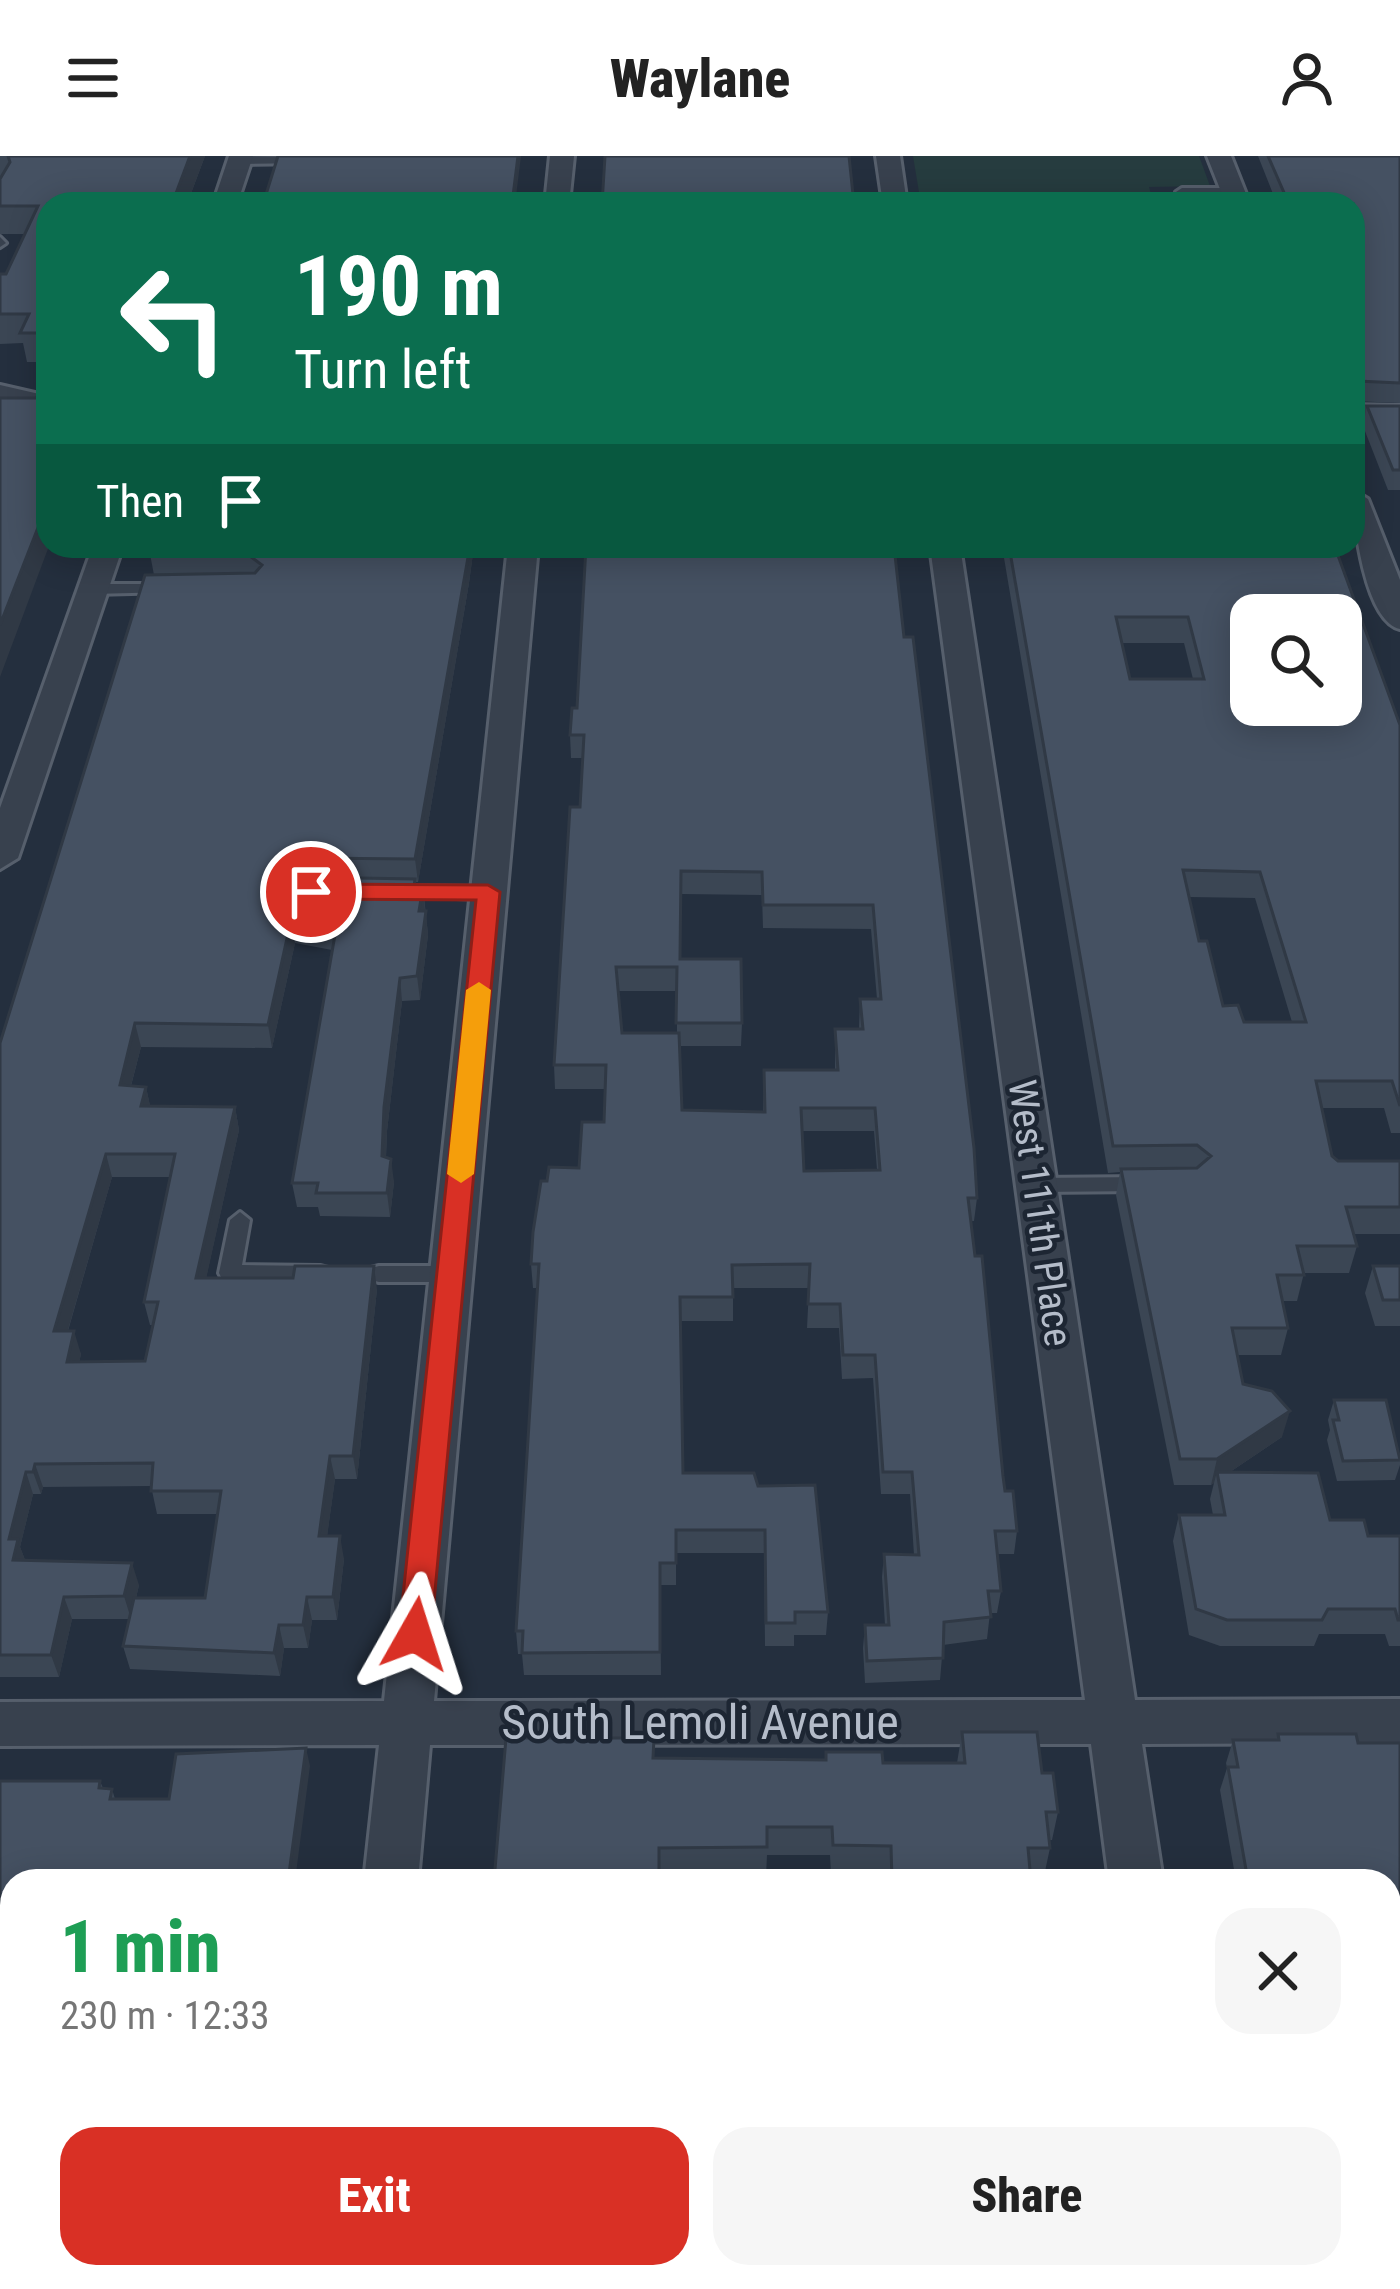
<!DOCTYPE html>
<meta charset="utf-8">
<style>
body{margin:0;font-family:"Roboto Condensed",sans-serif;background:#f6f6f6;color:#222;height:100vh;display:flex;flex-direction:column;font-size:45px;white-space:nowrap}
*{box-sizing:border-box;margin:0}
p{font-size:39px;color:#767676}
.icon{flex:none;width:66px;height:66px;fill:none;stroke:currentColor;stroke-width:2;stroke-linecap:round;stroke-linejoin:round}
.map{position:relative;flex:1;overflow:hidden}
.details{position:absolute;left:0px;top:1713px;width:1401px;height:420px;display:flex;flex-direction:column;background:#fff;border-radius:36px 36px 0 0;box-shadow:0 6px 30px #0003}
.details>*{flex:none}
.top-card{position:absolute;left:36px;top:36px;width:1329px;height:366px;border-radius:36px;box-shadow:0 6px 30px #0003;background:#0b6e4f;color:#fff;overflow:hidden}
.controls{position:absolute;left:1230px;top:438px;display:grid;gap:24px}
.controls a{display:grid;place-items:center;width:132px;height:132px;border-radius:24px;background:#fff;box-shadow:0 6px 30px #0003;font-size:60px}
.pin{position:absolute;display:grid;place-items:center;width:102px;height:102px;color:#fff;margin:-51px;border:6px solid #fff;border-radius:50%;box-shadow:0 3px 12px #0007}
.me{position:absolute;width:132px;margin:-66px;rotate:6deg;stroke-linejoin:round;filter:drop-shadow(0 0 9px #0008)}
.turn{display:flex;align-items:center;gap:42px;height:252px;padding:0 60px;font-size:54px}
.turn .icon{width:156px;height:156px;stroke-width:2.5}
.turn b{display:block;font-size:84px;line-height:102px}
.then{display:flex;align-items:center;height:114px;padding:0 60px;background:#0003;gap:24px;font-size:45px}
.round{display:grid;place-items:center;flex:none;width:126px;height:126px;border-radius:36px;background:#f6f6f6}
.overview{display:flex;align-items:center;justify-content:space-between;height:204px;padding:0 60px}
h1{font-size:72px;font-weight:800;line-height:90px;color:#1e9e55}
.button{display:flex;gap:24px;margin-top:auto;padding:24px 60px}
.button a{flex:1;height:138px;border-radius:36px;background:#d93025;color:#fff;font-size:48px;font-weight:800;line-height:138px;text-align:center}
.button a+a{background:#f6f6f6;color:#222}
header{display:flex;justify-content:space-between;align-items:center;height:156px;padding:0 60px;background:#fff;font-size:54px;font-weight:800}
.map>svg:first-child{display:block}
.green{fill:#263c3f}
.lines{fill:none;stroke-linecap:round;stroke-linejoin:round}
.service-casing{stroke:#565f6c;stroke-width:6}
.minor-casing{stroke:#565f6c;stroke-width:6}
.service{fill:#38414e;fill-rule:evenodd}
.minor{fill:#38414e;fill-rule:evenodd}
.wall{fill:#3b4654;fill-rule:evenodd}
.shaded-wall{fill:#303945}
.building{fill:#455162;stroke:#303945;stroke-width:3;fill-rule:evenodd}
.route{fill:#d93025;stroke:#8d1f18;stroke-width:3}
.slow{fill:#f59e0b}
.labels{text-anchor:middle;stroke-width:9;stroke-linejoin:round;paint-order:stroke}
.street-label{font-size:39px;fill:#b4bcc9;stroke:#1d2633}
.near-street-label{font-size:48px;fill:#b4bcc9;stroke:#1d2633}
</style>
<header><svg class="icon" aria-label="menu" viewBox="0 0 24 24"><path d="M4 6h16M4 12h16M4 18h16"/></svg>Waylane<svg class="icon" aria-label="person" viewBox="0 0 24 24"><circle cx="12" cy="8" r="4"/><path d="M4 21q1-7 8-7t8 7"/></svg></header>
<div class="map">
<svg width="1400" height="2133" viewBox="0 0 1400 2133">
<rect width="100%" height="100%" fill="#242f3e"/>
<path class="green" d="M913,0H1199L1210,30L1149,31L1154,48H921Z"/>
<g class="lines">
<g class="service-casing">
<path id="service" d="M305,1L311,5L309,7L239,8L233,4L239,0Z
M1182,32H1233L1239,36L1233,40H1189L1192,48H1180L1176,36Z
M0,81L6,87L0,91Z
M165,428L173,433L170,436L93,438L85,433L93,428Z
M399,730L488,731L497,737L488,743L393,740L390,736Z
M1144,1021L1154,1028L1144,1035L1037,1036L1027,1029L1037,1022Z
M240,1056L250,1064L242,1109L320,1110L328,1112L331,1118L328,1124L222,1123L219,1117L230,1064Z
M379,1110H451L459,1112L462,1118L459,1124L451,1126H379L371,1124L368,1118L371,1112Z"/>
</g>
<g class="minor-casing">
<path id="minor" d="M229,0H253L237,48H213Z
M550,0H574L569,48H545Z
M876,0H900L907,48H883Z
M1207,0H1231L1250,48H1226Z
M0,229L48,240V256L0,245Z
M1353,249L1400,250V266L1353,265Z
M1353,334L1368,343L1400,424V473C1365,465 1353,366 1353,334Z
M93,390H123L18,702L0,713V652Z
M508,390H538L434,1545L1085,1544L930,390H960L1135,1544L1400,1543V1587L1142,1588L1163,1725H1109L1091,1588L430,1589L418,1725H364L379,1589L0,1590V1546L384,1545Z
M322,2121H382L381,2133H321Z
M1162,2121H1222L1223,2133H1163Z"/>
</g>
<use href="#service" class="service"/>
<use href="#minor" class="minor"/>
</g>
<path class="wall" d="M0,0H205L187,48H48V206H27L23,187L0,188V118H6L25,78H0Z
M1258,0H1400V247L1353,245V48H1277Z
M1367,250H1400V334H1388L1363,270Z
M153,390H474L469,427L418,726H415L416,731H423L428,779L420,844L402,845L387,975L386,1002L394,1026L390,1061L320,1060L318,1051H297L292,1027L332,794L295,787L272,892L141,891L131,930L146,931L150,950L235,951L239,974L206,1122L377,1133L357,1323H335L327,1380L344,1403L337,1464H312L308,1492H284L280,1520L130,1513L123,1490L129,1463H72L59,1521H0V887L154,419L150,398ZM112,1021H170L144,1146L150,1169H152L145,1205L79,1206L81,1198L68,1175ZM151,1330L157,1358H218L205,1442H136L139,1429L25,1404L20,1391L33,1338H41L43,1331Z
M1002,390H1329L1400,569V977H1391L1384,952H1322L1332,1000L1338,1005H1400V1078H1353L1357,1090L1349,1117H1304L1297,1145H1282L1288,1172L1281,1199H1238L1243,1228L1282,1281L1230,1316L1330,1364L1368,1380H1400V1490H1389L1385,1478H1319L1314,1490H1220L1189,1479L1173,1385L1179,1359H1213L1210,1343L1214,1327L1211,1329H1174L1116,1039L1120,1016L1108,1017ZM1122,487H1184L1193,523H1130ZM1189,741L1255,742L1292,866H1244L1223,850L1199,785Z
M904,481L977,1042L974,1065H971L1003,1320L1005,1335L1017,1375L1014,1398H998L1001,1435L997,1457H990L987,1483L943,1489L940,1524L865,1527L863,1492L865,1469H885L882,1421L884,1398L914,1399L910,1338H881L873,1222L842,1223L839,1172H807L809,1132H733V1165H681L683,1317L758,1330L828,1456L826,1479H794V1490H765L764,1397H676V1429H660L661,1519H524L522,1498H518L516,1475L538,1132H533L531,1108L547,1025L579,1012L604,966L605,933H555L554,909L580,651L583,602H571L570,579L577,552ZM681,738L762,739L763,772L871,773L877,843H860L859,873H835V914H764L763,956L682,954L679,890H741L742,867L681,803ZM618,835H677V877H622ZM802,975H874L877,1014L804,1015Z
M1373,1110H1400V1170H1375L1365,1137Z
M1334,1244L1400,1298V1309L1395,1324L1337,1325L1327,1284L1330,1274L1328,1264Z
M962,1576L1042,1617L1058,1656L1052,1684H1049L1050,1692L1044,1720H1030L1031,1725H887V1718H831L830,1699H767L766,1720L659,1721L654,1602L957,1607Z
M1278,1578L1358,1587H1400V2067H1389V1725H1236L1220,1634L1227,1612L1226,1607L1233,1584H1276Z
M310,1610L12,1725V1795H0V1625H100L103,1632L112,1633L115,1643H169Z
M12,1819V1953H9L0,1994V1835Z
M12,2086L248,2121L247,2133H0Z
M435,2121H935L936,2133H437L438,2123Z
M1325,2121H1389L1400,2133H1323L1322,2128Z"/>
<path class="shaded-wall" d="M190,0H205L187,48H172Z
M518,0H521L515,48H512Z
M48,346L49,390L0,521V469Z
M470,390H474L469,427L418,726L415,703Z
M308,702L311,725L298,736L294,713Z
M423,731L425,754L422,779L419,755Z
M426,755L428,779L420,844L417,820Z
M291,764L295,787L272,892L268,869Z
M400,822L402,845L387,975L385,1024L382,1000L384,951Z
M135,867L141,891L125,952L120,929Z
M146,931L151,954L141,950Z
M235,951L239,974L201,1146L196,1122Z
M106,998L112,1021L61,1198L54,1175Z
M391,1003L394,1026L390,1061L387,1037Z
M374,1110L377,1133L357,1323L353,1300Z
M74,1175L81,1198L74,1229L67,1206Z
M1290,1255L1282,1281L1218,1324L1217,1316L1214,1327L1211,1329L1217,1303Z
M330,1300L335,1323L324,1403L319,1380Z
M35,1308L43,1331L41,1338L33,1316Z
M26,1316L33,1338L20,1391L26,1406L13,1404L9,1383Z
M340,1380L344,1403L337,1464L333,1441Z
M132,1407L139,1429L131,1463L124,1440Z
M64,1441L72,1463L59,1521L51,1499Z
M307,1441L312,1464L308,1492L303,1469Z
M279,1469L284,1492L280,1520L274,1497Z
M306,1592L310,1610L295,1725H288Z
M0,1937L9,1953L0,1994Z
M6,2013L12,2024V2043L5,2080L0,2071V2046Z
M241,2121H248L247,2133H239Z"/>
<path class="building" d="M8,0H190L172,48H48V187H44L47,177H20L29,158H0V118H6L38,50H0V23L10,6Z
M278,0H518L512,48H263Z
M605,0H849L854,48H602Z
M1268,0H1400V227L1357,225L1353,213V48H1289Z
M48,219V346L0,469V242H36L44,230Z
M1367,250H1400V314H1393Z
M153,390H470L415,703L308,702L294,713L301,721L415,723L414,731H423L419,755H426L417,820L400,822L384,951L382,1000L391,1003L387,1037H316L318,1027H292L336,773L291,764L268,869L135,867L120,929L146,931L141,950L235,951L196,1122H293L295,1110H374L353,1300H330L319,1380H340L333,1441H307L303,1469H279L274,1497L123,1490L134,1442H205L221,1335H151L153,1307L35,1308L33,1316H26L9,1383H18L13,1404L132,1407L124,1440L64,1441L51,1499H0V887L145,419L255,417L262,409L250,400L150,398ZM106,998H175L144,1146H158L145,1205L67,1206L74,1175H54Z
M586,390H894L904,481H913L974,992L977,1042H968L975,1100H982L1003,1320L1005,1335H1013L1017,1375H995L1001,1435H988L991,1461L944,1466L943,1502L867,1505L865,1469H889L884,1398L919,1399L912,1316H883L875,1199H843L840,1148H808L810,1108L732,1109L733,1141H680L683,1317H754L758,1330L815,1329L828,1456H795V1467H766L765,1374H676V1407H660V1496L522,1497L523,1475H516L539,1108H531L533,1076L541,1025H547L549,1011L579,1012L582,966H604L606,909H554L570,651H580L584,579H570L572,552H577ZM681,715L762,716L763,749H873L881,843H860L863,873H835L838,914H764L765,956L682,954L679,877H622L616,811H677L676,867H742L741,803H680ZM801,952H875L880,1014L804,1015Z
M1009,390H1329L1336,394L1400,569V950L1392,925H1316L1332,1000L1338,1005H1400V1051H1346L1357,1090H1297L1304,1119H1277L1288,1172H1232L1243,1228L1272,1235L1290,1255L1217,1303H1180L1121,1013L1197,1012L1211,1000L1197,989L1113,990ZM1251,459H1341V549H1251ZM1116,461H1188L1204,523H1130ZM1183,714L1260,716L1306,866H1244L1238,849L1223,850L1207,785H1199Z
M1373,1110H1400V1144H1383Z
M1334,1244H1386L1400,1304L1343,1305L1333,1264H1339Z
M1217,1316L1318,1317L1330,1364H1364L1368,1380H1400V1464H1398L1395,1453H1328L1322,1464H1227L1196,1453L1179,1359H1225Z
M962,1576H1037L1042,1617H1053L1058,1656H1046L1050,1692H1028L1031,1725H892L891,1690L833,1689L832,1671H767V1691L659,1692V1725H494L506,1582H654L653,1602L826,1604V1596H882L883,1607H965Z
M1278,1578H1356L1358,1587H1400V2047H1389V1725H1248L1228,1611H1238L1233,1584H1279Z
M306,1592L288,1725H12V1778H0V1625H100L99,1632L112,1633L110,1643H169L176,1598Z
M4,1819H12V1937L0,1938V1835Z
M0,2013H6L0,2046Z
M0,2086H12V2121H241L239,2133H135V2130L39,2129L38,2133H0Z
M1389,2108H1400V2133H1338L1335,2121H1389Z
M438,2121H550V2133H437Z
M613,2121H935L936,2133H612Z"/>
<path class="route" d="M488,729L500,736L431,1478L426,1487H404L399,1478L476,744L311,743L299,736L311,728Z"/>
<path class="slow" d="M479,826L491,834L474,1018L461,1027L447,1018L466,834Z"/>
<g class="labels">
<g class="street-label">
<text transform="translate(1041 1057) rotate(82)" y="14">West 111th Place</text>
</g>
<g class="near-street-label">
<text x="700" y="1583">South Lemoli Avenue</text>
</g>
</g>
</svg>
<div class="controls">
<a><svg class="icon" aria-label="search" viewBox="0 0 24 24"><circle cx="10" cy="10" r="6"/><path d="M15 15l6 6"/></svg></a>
</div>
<div class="pin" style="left:311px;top:736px;background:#d93025"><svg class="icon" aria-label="arrive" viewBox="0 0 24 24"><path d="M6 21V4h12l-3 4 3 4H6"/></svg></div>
<svg class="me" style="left:415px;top:1478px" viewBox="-20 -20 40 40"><path d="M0-17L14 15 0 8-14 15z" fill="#d93025" stroke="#fff" stroke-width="4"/></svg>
<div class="top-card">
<div class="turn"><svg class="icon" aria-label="left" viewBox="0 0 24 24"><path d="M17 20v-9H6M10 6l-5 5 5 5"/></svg><div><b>190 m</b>Turn left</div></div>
<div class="then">Then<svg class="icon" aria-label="arrive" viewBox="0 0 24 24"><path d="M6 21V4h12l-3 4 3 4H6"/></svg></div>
</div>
<section class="details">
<div class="overview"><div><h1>1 min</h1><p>230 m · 12:33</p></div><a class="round"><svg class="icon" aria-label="close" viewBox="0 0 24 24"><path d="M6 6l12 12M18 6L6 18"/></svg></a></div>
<div class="button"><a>Exit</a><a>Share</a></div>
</section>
</div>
